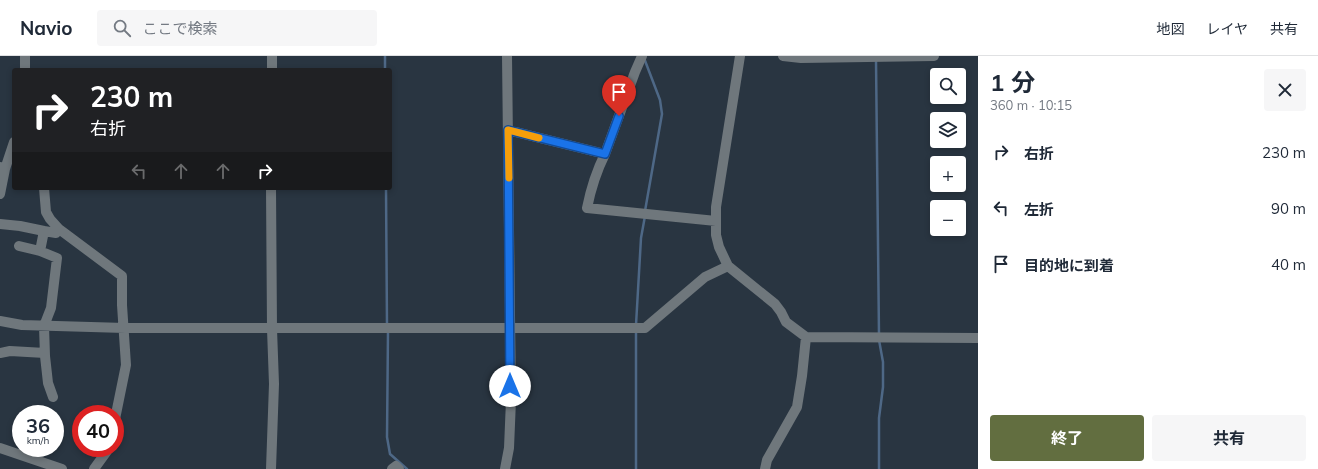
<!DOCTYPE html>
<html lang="ja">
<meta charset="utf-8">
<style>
body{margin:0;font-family:Mulish,"Noto Sans JP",sans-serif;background:#f6f6f7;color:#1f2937;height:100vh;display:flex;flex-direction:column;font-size:15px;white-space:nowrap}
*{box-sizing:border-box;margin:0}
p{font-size:13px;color:#747a83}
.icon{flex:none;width:22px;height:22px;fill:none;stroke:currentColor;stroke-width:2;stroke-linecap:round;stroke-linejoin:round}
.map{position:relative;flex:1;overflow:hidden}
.details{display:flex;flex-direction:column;background:#fff;width:340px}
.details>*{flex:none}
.top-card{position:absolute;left:12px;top:12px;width:380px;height:122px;border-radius:4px;box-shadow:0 2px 6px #0003;background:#202124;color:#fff;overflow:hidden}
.tools{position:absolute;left:930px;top:12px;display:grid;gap:8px}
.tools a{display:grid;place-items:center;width:36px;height:36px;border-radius:4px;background:#fff;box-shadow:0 2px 6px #0003;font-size:20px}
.speed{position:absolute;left:12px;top:349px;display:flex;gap:8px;font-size:20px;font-weight:700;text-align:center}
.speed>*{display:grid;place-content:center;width:52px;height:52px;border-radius:50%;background:#fff;box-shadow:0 2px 6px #0003;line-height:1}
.speed small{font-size:10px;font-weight:400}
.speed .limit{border:6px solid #d22;background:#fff;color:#111}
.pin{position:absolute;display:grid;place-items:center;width:34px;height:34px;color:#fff;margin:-41px -17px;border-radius:50% 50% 50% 0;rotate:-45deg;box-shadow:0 0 4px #0007}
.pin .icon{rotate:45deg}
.me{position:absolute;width:44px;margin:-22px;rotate:0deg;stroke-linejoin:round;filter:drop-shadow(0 0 3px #0008)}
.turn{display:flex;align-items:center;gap:14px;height:84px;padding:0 12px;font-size:18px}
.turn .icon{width:52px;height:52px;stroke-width:2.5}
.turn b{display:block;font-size:28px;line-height:34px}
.lanes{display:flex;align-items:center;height:38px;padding:0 12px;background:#0003;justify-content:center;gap:20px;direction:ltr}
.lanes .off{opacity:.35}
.round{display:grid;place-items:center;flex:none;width:42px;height:42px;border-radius:4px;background:#f6f6f7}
.overview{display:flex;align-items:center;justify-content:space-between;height:68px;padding:0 12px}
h1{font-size:24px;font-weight:700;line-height:30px}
.action{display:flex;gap:8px;margin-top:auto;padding:8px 12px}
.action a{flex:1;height:46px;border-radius:4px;background:#626e40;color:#fff;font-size:16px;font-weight:700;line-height:46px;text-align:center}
.action a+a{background:#f6f6f7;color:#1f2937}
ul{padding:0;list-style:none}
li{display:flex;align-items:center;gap:12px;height:56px;padding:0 12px}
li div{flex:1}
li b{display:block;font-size:15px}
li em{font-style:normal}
header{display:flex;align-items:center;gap:24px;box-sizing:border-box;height:56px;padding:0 20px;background:#fff;border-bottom:1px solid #e0e1e3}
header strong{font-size:19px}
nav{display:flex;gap:22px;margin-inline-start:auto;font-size:14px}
.search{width:280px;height:36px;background:#f6f6f7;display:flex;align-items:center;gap:10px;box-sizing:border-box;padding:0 14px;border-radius:4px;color:#747a83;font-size:15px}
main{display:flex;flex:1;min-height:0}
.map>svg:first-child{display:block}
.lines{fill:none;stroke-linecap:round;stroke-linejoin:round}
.stream{stroke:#4e6886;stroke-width:2.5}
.minor{stroke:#6f777c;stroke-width:10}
.route-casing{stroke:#114b97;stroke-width:10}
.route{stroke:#1a73e8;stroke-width:7}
.slow{stroke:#f59e0b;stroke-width:7}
</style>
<header>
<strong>Navio</strong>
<div class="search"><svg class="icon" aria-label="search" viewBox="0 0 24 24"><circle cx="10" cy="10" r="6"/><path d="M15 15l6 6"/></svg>ここで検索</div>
<nav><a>地図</a><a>レイヤ</a><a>共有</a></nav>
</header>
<main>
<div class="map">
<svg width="978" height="413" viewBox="0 0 978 413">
<rect width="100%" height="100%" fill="#293541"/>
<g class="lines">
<path class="stream" d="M385,0V14
M644,2L660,44L662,58L645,155
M876,4L879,279
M386,132L387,270
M636,269L641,182L645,160
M636,274V413
M388,275L387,381L390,398L407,413
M879,284L883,306V331L879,362V413"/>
<path class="minor" d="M25,0V14
M740,0L716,151V179L719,191L728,210L775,248L781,256L786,266L806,281L978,282
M783,0L801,2L934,0
M272,14V0
M508,74L605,98C596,116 591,132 587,152L716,165
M605,98L635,16L642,0
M0,111L5,113L0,138
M5,113L14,86
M44,132L46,156L50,163L59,173L122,220V249L126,309L115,363
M271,132L272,273L274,328L271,413
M0,168L20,170L44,175
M19,190L40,195L57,202L51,252L44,270L45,300L48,327L53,341
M40,195L44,175L56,177L59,173
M0,265L22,269L125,272H645L705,221L728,210
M0,297L10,295L45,297
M0,392L62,413
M94,413L107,395L108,392
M392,413L396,410L399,413
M505,413L509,392L511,344L507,0
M765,413L767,404L797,351L802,320L806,281"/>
</g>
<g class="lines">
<g class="route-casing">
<path id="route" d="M510,330L508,74L605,98L619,60"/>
</g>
<use href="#route" class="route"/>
<path class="slow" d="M509,122L508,74L539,82"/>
</g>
</svg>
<div class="tools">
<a><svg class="icon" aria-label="search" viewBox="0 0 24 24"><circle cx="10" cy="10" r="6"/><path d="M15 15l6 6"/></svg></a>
<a><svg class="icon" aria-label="layers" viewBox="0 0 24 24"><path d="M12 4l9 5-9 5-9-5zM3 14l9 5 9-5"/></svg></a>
<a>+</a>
<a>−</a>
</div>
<div class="speed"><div>36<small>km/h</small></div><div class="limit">40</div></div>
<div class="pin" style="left:619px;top:60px;background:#d93025"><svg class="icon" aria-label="arrive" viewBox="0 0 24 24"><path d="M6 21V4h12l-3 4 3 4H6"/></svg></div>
<svg class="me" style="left:510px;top:330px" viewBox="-20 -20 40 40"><circle r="19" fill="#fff"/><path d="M0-13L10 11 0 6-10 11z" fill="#1a73e8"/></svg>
<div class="top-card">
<div class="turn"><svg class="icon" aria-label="right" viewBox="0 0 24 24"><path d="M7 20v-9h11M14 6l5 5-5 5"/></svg><div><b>230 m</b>右折</div></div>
<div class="lanes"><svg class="icon off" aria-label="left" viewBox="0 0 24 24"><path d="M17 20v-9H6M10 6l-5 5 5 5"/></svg><svg class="icon off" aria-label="ahead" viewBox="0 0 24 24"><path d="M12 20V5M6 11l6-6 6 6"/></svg><svg class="icon off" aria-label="ahead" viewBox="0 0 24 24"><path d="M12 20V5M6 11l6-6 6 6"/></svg><svg class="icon" aria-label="right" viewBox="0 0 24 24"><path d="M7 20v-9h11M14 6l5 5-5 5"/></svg></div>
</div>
</div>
<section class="details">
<div class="overview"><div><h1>1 分</h1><p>360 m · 10:15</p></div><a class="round"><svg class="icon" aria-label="close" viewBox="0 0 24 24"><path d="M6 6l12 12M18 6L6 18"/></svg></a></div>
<ul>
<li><svg class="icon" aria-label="right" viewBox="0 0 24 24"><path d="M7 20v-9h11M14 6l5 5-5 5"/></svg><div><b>右折</b></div><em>230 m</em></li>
<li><svg class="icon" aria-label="left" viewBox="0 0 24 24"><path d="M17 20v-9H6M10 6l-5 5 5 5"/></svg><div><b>左折</b></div><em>90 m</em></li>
<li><svg class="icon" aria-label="arrive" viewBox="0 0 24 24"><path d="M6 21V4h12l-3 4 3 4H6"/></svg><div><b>目的地に到着</b></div><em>40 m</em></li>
</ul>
<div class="action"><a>終了</a><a>共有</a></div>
</section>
</main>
